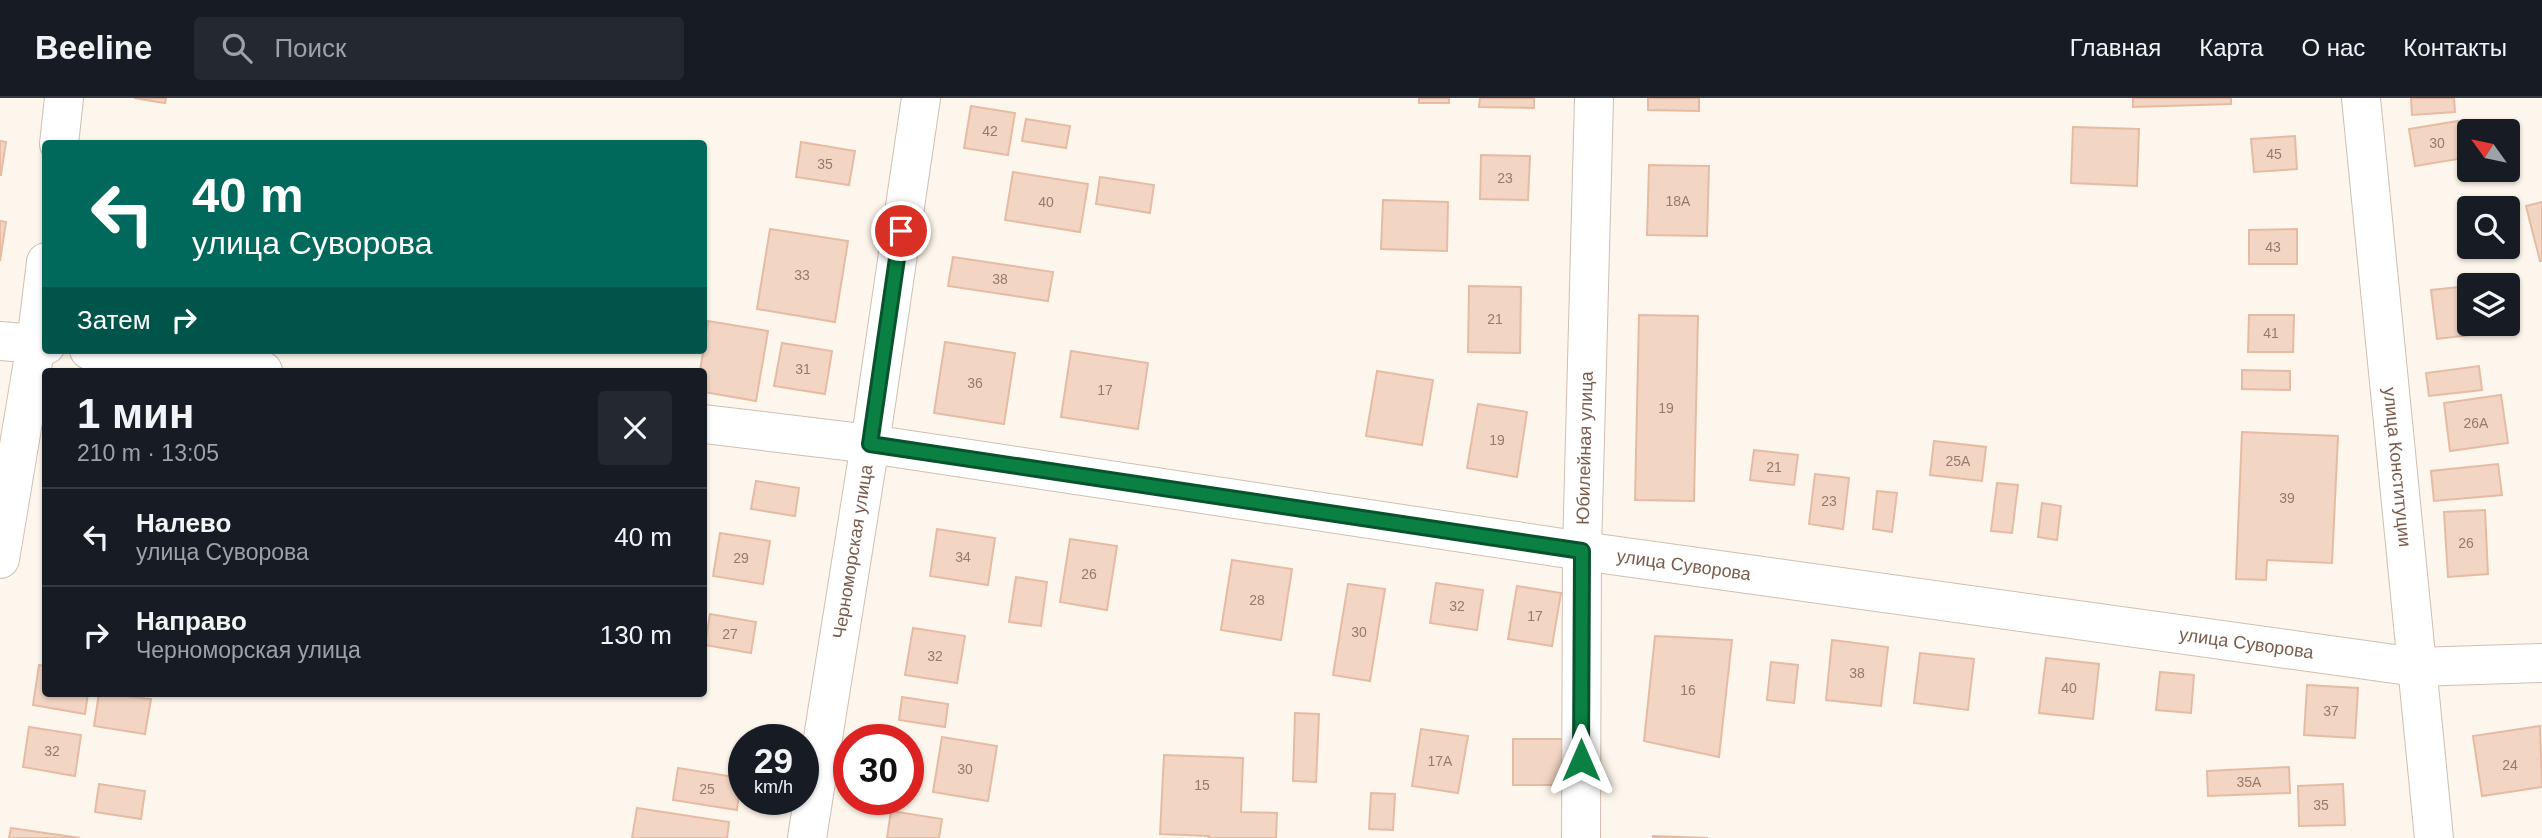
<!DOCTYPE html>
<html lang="ru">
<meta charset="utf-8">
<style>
body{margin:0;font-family:Helvetica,sans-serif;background:#242831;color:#f1f3f6;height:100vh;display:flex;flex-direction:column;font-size:26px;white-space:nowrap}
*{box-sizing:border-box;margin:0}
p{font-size:23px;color:#9ea1a6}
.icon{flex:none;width:38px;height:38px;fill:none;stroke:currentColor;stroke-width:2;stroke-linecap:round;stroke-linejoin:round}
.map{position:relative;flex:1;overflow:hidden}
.drawer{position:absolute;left:42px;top:270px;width:665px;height:329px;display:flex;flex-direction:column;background:#171b24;border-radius:7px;box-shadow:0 2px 5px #0004}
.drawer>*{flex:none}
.hud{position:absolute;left:42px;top:42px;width:665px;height:214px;border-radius:7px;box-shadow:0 2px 5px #0004;background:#00695c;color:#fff;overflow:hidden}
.needle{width:46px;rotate:303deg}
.tools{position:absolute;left:2457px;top:21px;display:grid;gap:14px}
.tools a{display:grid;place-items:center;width:63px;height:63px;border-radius:7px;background:#171b24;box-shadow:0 2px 5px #0004;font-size:35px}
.speed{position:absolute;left:728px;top:626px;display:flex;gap:14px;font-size:35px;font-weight:700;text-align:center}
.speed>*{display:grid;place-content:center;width:91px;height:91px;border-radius:50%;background:#171b24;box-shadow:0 2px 5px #0004;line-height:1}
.speed small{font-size:18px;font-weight:400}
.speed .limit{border:10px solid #d22;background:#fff;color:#111}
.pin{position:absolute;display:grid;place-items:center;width:60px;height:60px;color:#fff;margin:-30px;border:4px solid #fff;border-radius:50%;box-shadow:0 2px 7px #0007}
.me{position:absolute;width:77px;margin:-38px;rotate:0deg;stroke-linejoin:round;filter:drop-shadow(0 0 5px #0008)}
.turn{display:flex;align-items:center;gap:24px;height:147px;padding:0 35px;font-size:32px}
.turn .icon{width:91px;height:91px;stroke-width:2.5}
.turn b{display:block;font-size:49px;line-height:60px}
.then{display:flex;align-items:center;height:66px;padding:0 35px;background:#0003;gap:14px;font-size:26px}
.round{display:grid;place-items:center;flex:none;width:74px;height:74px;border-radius:7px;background:#242831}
.overview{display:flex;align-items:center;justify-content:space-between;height:119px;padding:0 35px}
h1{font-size:42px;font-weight:600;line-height:52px}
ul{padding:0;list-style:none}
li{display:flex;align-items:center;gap:21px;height:98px;padding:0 35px;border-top:2px solid #363941}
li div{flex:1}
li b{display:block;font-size:26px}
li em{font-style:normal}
header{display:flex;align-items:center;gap:42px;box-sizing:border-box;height:98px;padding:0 35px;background:#171b24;border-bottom:2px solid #363941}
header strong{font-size:33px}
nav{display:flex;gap:38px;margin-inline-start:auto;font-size:24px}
.search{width:490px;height:63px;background:#242831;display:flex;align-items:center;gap:18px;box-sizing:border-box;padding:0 24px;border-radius:7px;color:#9ea1a6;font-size:26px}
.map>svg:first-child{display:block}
.building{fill:#f3d5c3;stroke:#e6bba3;stroke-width:2}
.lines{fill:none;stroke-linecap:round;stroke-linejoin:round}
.minor-casing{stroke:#d1beb0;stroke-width:40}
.minor{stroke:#fff;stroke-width:38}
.route-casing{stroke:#07532c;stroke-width:18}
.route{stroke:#0b8043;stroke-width:12}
.labels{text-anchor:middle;stroke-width:7;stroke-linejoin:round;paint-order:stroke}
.number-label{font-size:14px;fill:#987a6a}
.street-label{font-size:18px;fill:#7a5c4d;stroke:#fffaf3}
</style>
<header>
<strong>Beeline</strong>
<div class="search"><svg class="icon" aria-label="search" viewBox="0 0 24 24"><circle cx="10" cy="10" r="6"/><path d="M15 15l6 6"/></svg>Поиск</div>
<nav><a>Главная</a><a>Карта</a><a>О нас</a><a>Контакты</a></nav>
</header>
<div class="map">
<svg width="2542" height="740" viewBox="0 0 2542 740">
<rect width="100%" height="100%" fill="#fdf6ec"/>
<path class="building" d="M134,0H166L165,5Z
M1419,0H1449V5H1419Z
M1480,0H1534V10L1479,9Z
M1648,0H1699V13L1648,12Z
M2133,0H2231V6L2133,9Z
M2411,0H2454L2455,14L2412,17Z
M971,8L1015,15L1008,57L964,50Z
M1026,21L1070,28L1066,50L1022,43Z
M2458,23L2464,60L2415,68L2409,31Z
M2073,29L2139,31L2137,88L2071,85Z
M2295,38L2297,71L2254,74L2251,41Z
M0,43L6,44L1,77H0Z
M801,44L855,53L849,87L796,79Z
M1481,57L1530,58L1528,102L1480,101Z
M1649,67L1709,68L1707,138L1647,137Z
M1013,74L1088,86L1080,134L1005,122Z
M1100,79L1154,87L1150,115L1096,106Z
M1383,102L1448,104L1447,153L1381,151Z
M2542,104V163H2540L2526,108Z
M0,123L6,124L0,163Z
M770,131L848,143L835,224L757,211Z
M2297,131V166H2249V132Z
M953,159L1053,174L1048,203L948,188Z
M1469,188L1521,189L1520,255L1468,254Z
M2469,188V226H2495L2496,234L2437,241L2431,192Z
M1639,217L1698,218L1694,403L1635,402Z
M2249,217H2294L2293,254H2248Z
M708,223L768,233L756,303L704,294V273H700Z
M945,244L1015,255L1004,326L934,315Z
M782,245L832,253L825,296L774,288Z
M1071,253L1148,265L1138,331L1061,319Z
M2479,268L2482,292L2429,298L2426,275Z
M2242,272L2290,273V292L2242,291Z
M1377,273L1433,282L1422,347L1366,338Z
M2501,297L2508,345L2450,353L2444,305Z
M1478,306L1527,314L1517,379L1467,370Z
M2242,334L2338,338L2332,465L2267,462L2266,482L2236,481Z
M1934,343L1986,349L1982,383L1930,377Z
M1754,352L1798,357L1794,387L1750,382Z
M2498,366L2502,397L2434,403L2431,373Z
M1815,376L1849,380L1843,431L1809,426Z
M756,383L799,390L795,418L751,411Z
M1997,385L2018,387L2012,435L1991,433Z
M1877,393L1897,395L1892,434L1873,431Z
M2042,405L2061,408L2057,442L2038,439Z
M2485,412L2488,476L2448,479L2444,414Z
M937,431L995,440L988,487L930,478Z
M720,435L770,443L763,486L713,478Z
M1070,441L1117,448L1107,512L1060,504Z
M1232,462L1292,471L1281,542L1221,532Z
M1016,479L1047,484L1041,528L1009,524Z
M1436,485L1483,492L1477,532L1430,525Z
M1348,486L1385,491L1370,583L1333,577Z
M1517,488L1561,495L1552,548L1508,541Z
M710,516L756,524L751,555L705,547Z
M913,530L965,538L957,585L905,577Z
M1655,538L1732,542L1719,659L1644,643Z
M1832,542L1888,549L1881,608L1826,602Z
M1920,555L1974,561L1968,612L1914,605Z
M2046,560L2099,566L2093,621L2039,615Z
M1771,564L1798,567L1794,605L1767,602Z
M39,567L46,568V595H88L85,616L33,607Z
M2160,574L2194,577L2191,615L2156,612Z
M2307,587L2358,590L2355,640L2304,637Z
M99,595L151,601L145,636L94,628Z
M902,599L948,606L945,629L899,622Z
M1295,615L1319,616L1316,684L1293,683Z
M2540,628L2542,689L2482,698L2473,638Z
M29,629L81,637L75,678L23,669Z
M1421,631L1468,638L1458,695L1412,688Z
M942,639L997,648L988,703L933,694Z
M1513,641H1563L1562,687H1513Z
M1164,657L1243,660L1241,714L1277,715L1276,740H1208L1209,738L1160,736Z
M2289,669L2290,695L2208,698L2207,673Z
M678,670L741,680L737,712L673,702Z
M99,686L145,693L141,721L95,714Z
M2343,686L2345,727L2299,728L2298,688Z
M1371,695L1395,696L1393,732L1369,731Z
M637,710L729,724L727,740H632Z
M891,713L942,721L939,740H887Z
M11,730L80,740H9Z
M1653,738L1708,740H1653Z"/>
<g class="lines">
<g class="minor-casing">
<g id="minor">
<path id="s1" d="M2361,0L2434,740"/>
<path d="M59,46L64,0"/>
<path d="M0,243L46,247"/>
<path d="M89,252L263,273"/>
<path id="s2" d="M704,326L870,346L1582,453L2416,569L2542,565"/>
<path d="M0,461L36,246L46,164"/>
<path id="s3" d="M807,740L870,346L921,0"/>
<path id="s4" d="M1581,740L1582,453L1594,0"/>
</g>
</g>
<use href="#minor" class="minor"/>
</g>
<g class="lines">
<g class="route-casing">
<path id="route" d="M901,133L870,346L1582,453L1581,662"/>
</g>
<use href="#route" class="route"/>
</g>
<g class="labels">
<g class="number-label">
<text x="990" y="38">42</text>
<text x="2437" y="50">30</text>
<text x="2274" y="61">45</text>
<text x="825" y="71">35</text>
<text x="1505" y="85">23</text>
<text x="1678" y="108">18А</text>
<text x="1046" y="109">40</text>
<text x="2273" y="154">43</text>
<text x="802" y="182">33</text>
<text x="1000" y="186">38</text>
<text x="1495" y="226">21</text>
<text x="2271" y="240">41</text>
<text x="803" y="276">31</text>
<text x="975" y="290">36</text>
<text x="1105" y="297">17</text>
<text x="1666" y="315">19</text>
<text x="2476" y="330">26А</text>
<text x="1497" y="347">19</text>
<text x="1958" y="368">25А</text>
<text x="1774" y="374">21</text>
<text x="2287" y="405">39</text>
<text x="1829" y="408">23</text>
<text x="2466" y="450">26</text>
<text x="963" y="464">34</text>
<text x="741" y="465">29</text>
<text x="1089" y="481">26</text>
<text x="1257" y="507">28</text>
<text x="1457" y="513">32</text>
<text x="1535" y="523">17</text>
<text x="1359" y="539">30</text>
<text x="730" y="541">27</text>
<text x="935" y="563">32</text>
<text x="1857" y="580">38</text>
<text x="2069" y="595">40</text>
<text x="1688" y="597">16</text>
<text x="2331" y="618">37</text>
<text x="52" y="658">32</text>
<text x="1440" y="668">17А</text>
<text x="2510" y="672">24</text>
<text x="965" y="676">30</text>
<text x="2249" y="689">35А</text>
<text x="1202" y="692">15</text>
<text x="707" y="696">25</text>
<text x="2321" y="712">35</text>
</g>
<g class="street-label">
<text dy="6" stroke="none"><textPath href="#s4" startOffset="390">Юбилейная улица</textPath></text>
<text dy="6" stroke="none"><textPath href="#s1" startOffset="371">улица Конституции</textPath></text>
<text dy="6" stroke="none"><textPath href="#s3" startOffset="290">Черноморская улица</textPath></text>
<text dy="6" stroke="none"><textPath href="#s2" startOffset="990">улица Суворова</textPath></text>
<text dy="6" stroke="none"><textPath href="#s2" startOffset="1558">улица Суворова</textPath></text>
</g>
</g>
</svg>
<div class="tools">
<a><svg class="needle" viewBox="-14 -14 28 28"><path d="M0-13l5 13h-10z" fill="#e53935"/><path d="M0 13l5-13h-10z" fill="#9ea1a6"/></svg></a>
<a><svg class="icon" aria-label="search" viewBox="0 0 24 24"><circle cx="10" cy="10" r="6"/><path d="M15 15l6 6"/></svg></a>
<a><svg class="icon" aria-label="layers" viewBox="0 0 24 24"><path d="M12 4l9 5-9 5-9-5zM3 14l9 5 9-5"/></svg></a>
</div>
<div class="speed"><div>29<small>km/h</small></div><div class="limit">30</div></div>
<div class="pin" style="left:901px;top:133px;background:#d93025"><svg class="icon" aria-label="arrive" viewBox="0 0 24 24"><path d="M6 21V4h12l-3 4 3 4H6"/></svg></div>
<svg class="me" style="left:1581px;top:662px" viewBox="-20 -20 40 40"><path d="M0-17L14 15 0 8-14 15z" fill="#0b8043" stroke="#fff" stroke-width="4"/></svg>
<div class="hud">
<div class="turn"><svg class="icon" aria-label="left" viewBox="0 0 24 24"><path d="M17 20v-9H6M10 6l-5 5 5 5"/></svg><div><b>40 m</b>улица Суворова</div></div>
<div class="then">Затем<svg class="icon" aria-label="right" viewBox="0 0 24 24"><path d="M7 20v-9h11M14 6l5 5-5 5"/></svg></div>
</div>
<section class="drawer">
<div class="overview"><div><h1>1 мин</h1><p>210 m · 13:05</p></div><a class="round"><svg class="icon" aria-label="close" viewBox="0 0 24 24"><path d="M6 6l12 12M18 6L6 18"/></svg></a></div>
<ul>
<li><svg class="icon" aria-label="left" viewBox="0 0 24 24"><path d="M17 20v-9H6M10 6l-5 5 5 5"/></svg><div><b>Налево</b><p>улица Суворова</p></div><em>40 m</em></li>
<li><svg class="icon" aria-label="right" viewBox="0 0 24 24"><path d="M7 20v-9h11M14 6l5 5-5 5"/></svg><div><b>Направо</b><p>Черноморская улица</p></div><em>130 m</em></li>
</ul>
</section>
</div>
